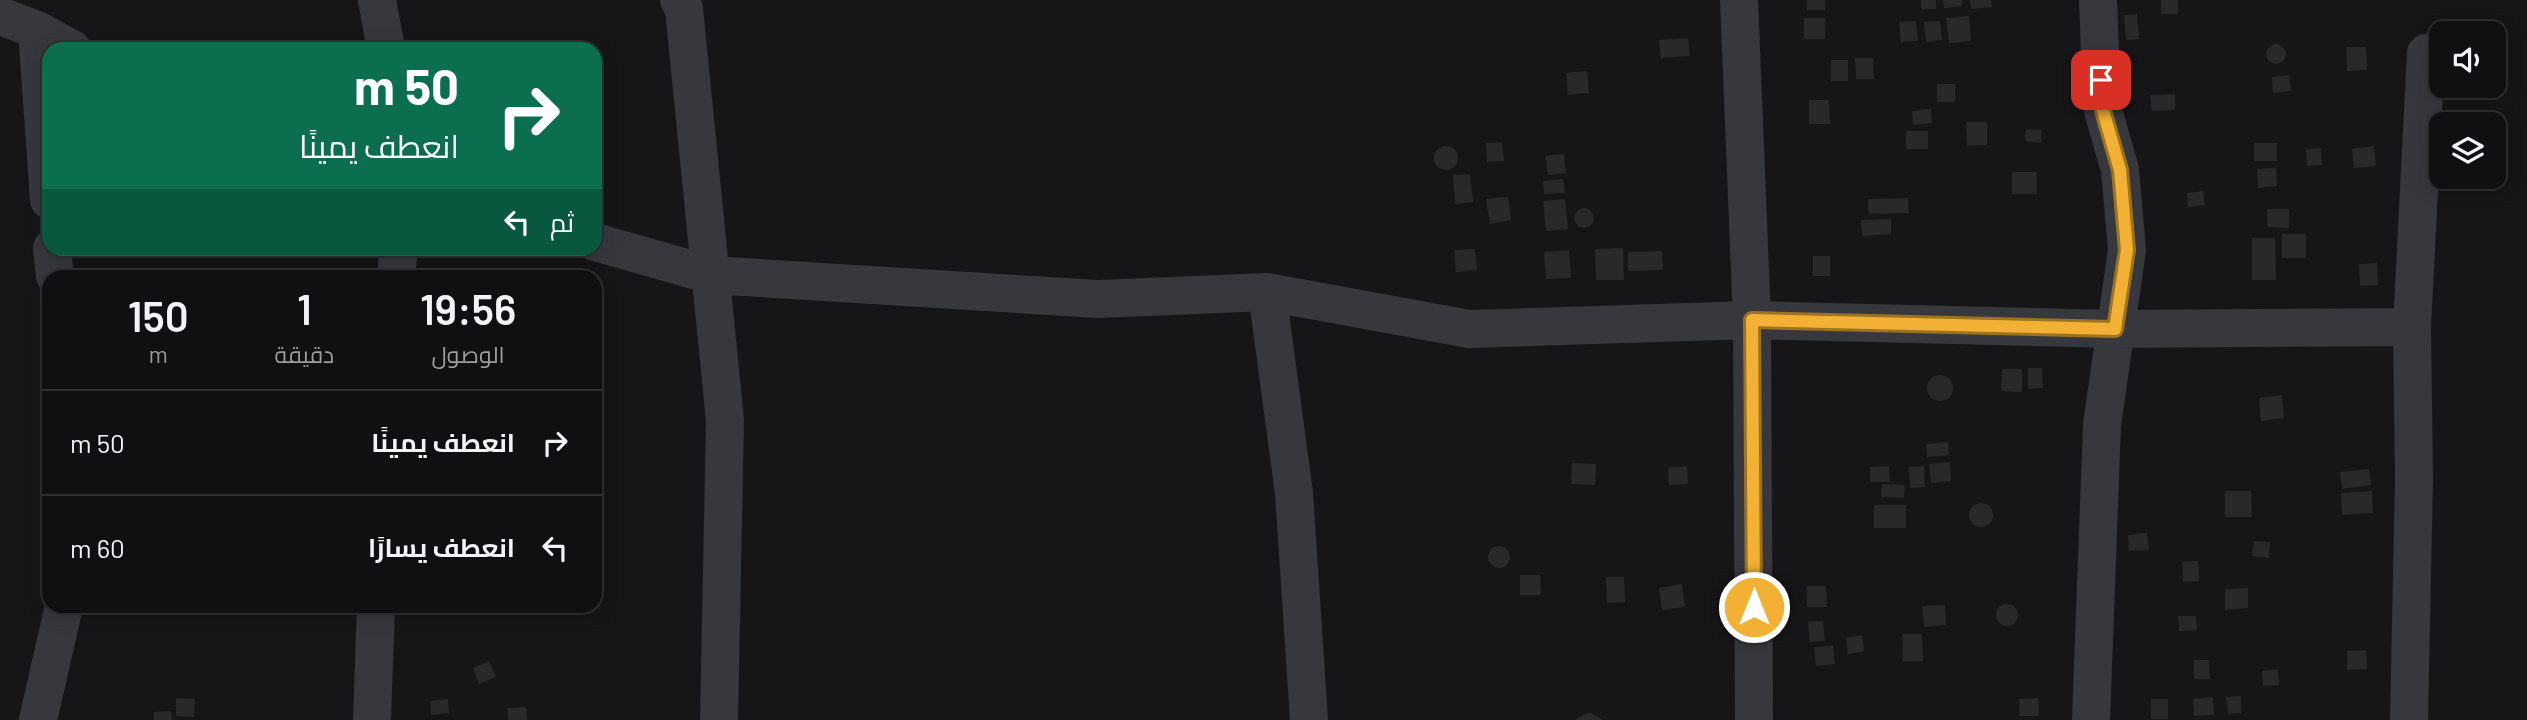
<!DOCTYPE html>
<html lang="ar">
<meta charset="utf-8">
<style>
body{margin:0;font-family:Barlow,Cairo,sans-serif;background:#19191b;color:#f1f3f6;direction:rtl;height:100vh;display:flex;flex-direction:column;font-size:26px;white-space:nowrap}
*{box-sizing:border-box;margin:0}
p{font-size:23px;color:#9c9d9f}
.icon{flex:none;width:38px;height:38px;fill:none;stroke:currentColor;stroke-width:2;stroke-linecap:round;stroke-linejoin:round}
.map{position:relative;flex:1;overflow:hidden;direction:ltr}
.panel{position:absolute;left:42px;top:270px;width:560px;height:343px;display:flex;flex-direction:column;background:#101012;border-radius:21px;box-shadow:0 4px 18px #0003,0 0 0 2px #303032;direction:rtl}
.panel>*{flex:none}
.top-card{position:absolute;left:42px;top:42px;width:560px;height:214px;border-radius:21px;box-shadow:0 4px 18px #0003,0 0 0 2px #303032;direction:rtl;background:#0b6e4f;color:#fff;overflow:hidden}
.controls{position:absolute;left:2429px;top:21px;display:grid;gap:14px}
.controls a{display:grid;place-items:center;width:77px;height:77px;border-radius:14px;background:#101012;box-shadow:0 4px 18px #0003,0 0 0 2px #303032;font-size:35px}
.pin{position:absolute;display:grid;place-items:center;width:60px;height:60px;color:#fff;margin:-30px;border-radius:14px;box-shadow:0 4px 10px #0006}
.me{position:absolute;width:77px;margin:-38px;rotate:0deg;stroke-linejoin:round;filter:drop-shadow(0 0 5px #0008)}
.turn{display:flex;align-items:center;gap:24px;height:147px;padding:0 28px;font-size:32px}
.turn .icon{width:91px;height:91px;stroke-width:2.5}
.turn b{display:block;font-size:49px;line-height:60px}
.then{display:flex;align-items:center;height:66px;padding:0 28px;background:#0003;gap:14px;font-size:26px}
.eta{display:flex;justify-content:space-evenly;align-items:center;height:119px;text-align:center}
.eta b{font-size:42px;font-weight:600;line-height:49px}
ul{padding:0;list-style:none}
li{display:flex;align-items:center;gap:21px;height:105px;padding:0 28px;border-top:2px solid #303032}
li div{flex:1}
li b{display:block;font-size:26px}
li em{font-style:normal}
.map>svg:first-child{display:block}
.building{fill:#29292c}
.lines{fill:none;stroke-linecap:round;stroke-linejoin:round}
.street{stroke:#37383d;stroke-width:38}
.route-casing{stroke:#9d7322;stroke-width:18}
.route{stroke:#f2b134;stroke-width:12}
</style>
<div class="map">
<svg width="2527" height="720" viewBox="0 0 2527 720">
<rect width="100%" height="100%" fill="#161618"/>
<path class="building" d="M1807,0H1825V10H1807Z
M1921,0H1936V9H1921Z
M1943,0H1962V6L1944,8Z
M1970,0H1991L1992,7L1971,9Z
M2161,0H2178V14H2161Z
M2137,14L2139,39L2126,40L2124,15Z
M1969,16L1971,41L1949,43L1946,18Z
M1804,18H1825V39H1804Z
M1916,21L1918,41L1901,42L1899,22Z
M1940,21L1942,40L1926,42L1924,22Z
M1688,38L1690,56L1661,58L1659,40Z
M2266 54a10 10 0 1 1 20 0a10 10 0 1 1-20 0Z
M2346,47H2366L2367,70L2347,71Z
M1855,58H1873L1874,79H1856Z
M1831,60H1848V81H1831Z
M1587,71L1589,93L1568,95L1566,73Z
M2289,75L2291,91L2273,93L2272,77Z
M1937,84H1955V102H1937Z
M2175,94V110L2152,111L2150,95Z
M1809,100H1829L1830,124H1809Z
M1931,109L1932,123L1913,125L1912,111Z
M1966,122H1987V145L1967,146Z
M2026,129L2042,130L2041,143L2025,141Z
M1906,131H1928V149H1906Z
M1502,142L1504,161L1487,162L1486,143Z
M2254,143H2277V161H2254Z
M2374,146L2376,166L2354,168L2352,149Z
M1434 158a12 12 0 1 1 24 0a12 12 0 1 1-24 0Z
M2321,148L2322,165L2307,166L2306,149Z
M1564,154L1566,173L1548,175L1545,156Z
M2276,168L2277,186L2258,188L2257,169Z
M2012,172H2037V194H2012Z
M1470,174L1473,202L1455,204L1453,175Z
M1563,179L1565,193L1544,194L1543,181Z
M2203,191L2205,205L2188,207L2187,193Z
M1508,197L1511,220L1490,224L1486,199Z
M1908,198L1909,213L1869,214L1868,199Z
M1565,199L1568,229L1546,231L1543,201Z
M1574 218a10 10 0 1 1 20 0a10 10 0 1 1-20 0Z
M2267,209H2289V228L2267,227Z
M1891,219V234L1862,236L1861,220Z
M2282,234H2306V258H2282Z
M2252,238H2275L2276,280H2252Z
M1623,248L1624,280H1596L1595,249Z
M1475,249L1477,270L1456,272L1454,250Z
M1569,250L1571,278L1546,279L1544,252Z
M1662,251L1663,270L1628,271V252Z
M1813,256H1830V276H1813Z
M2377,263L2378,285L2360,286L2359,264Z
M2028,368H2042L2043,388L2028,389Z
M2002,369H2022V392L2001,391Z
M1927 388a13 13 0 1 1 26 0a13 13 0 1 1-26 0Z
M2282,395L2284,418L2261,421L2259,398Z
M1948,442L1949,455L1927,457L1926,444Z
M1950,462L1951,481L1931,483L1929,464Z
M1572,463L1596,464L1595,485L1571,484Z
M1687,466L1688,484L1669,485L1668,468Z
M1889,466L1890,482H1870V467Z
M1924,466L1925,487L1910,488L1909,467Z
M2369,469L2371,485L2342,489L2340,472Z
M1882,484L1905,485L1904,498L1881,497Z
M2225,491H2251L2252,517H2225Z
M2372,491L2373,513L2342,515L2341,493Z
M1969 515a12 12 0 1 1 24 0a12 12 0 1 1-24 0Z
M1874,505H1906V528H1874Z
M2147,533L2149,550L2129,551L2128,535Z
M2254,541L2270,542L2269,558L2252,556Z
M1488 557a11 11 0 1 1 22 0a11 11 0 1 1-22 0Z
M2198,561L2199,581L2183,582L2182,562Z
M1520,575H1540L1541,595H1520Z
M1606,577H1624L1625,602L1607,603Z
M1682,584L1685,607L1662,610L1659,588Z
M1807,586H1826L1827,607H1807Z
M2248,588V608L2225,610V589Z
M1996 615a11 11 0 1 1 22 0a11 11 0 1 1-22 0Z
M1945,605L1946,625L1924,627L1922,606Z
M2178,616H2196L2197,630L2179,631Z
M1823,621L1825,641L1810,642L1808,622Z
M1902,634H1922L1923,661L1903,662Z
M1862,635L1864,651L1848,654L1846,638Z
M1833,646L1835,664L1816,666L1814,647Z
M2366,650L2367,669L2347,670V651Z
M2194,660H2209L2210,679H2194Z
M489,661L496,677L479,684L473,668Z
M2278,669L2279,685L2263,686L2262,671Z
M2241,696V713L2228,714L2226,697Z
M2213,697L2214,715L2194,716L2193,699Z
M176,698L195,699L194,717L176,716Z
M2038,698L2039,716H2019V699Z
M448,699L449,713L431,715L430,701Z
M2151,699H2168V719H2151Z
M526,707L527,720H508L507,708Z
M171,711L172,720H154V712Z
M1591,713L1603,720H1575L1585,714Z"/>
<g class="lines">
<path class="street" d="M377,0L386,49
M679,0L684,9L725,420L719,720
M1739,0L1752,320L1754,720
M0,16L37,30L72,49
M37,30L49,200
M595,242L711,275L1098,299L1267,292L1469,329L1752,320L2115,329L2412,327
M52,248L55,276
M396,276L399,248
M1267,292L1294,493L1309,720
M38,720L64,606
M372,720L376,606
M2091,720L2102,425L2127,250L2120,170L2102,107L2098,0
M2409,720L2414,479L2412,327L2426,53"/>
</g>
<g class="lines">
<g class="route-casing">
<path id="route" d="M1754,607L1752,320L2115,329L2127,250L2120,170L2102,107L2101,80"/>
</g>
<use href="#route" class="route"/>
</g>
</svg>
<div class="controls">
<a><svg class="icon" aria-label="sound" viewBox="0 0 24 24"><path d="M4 9h4l5-4v14l-5-4H4zM17 9q2 3 0 6"/></svg></a>
<a><svg class="icon" aria-label="layers" viewBox="0 0 24 24"><path d="M12 4l9 5-9 5-9-5zM3 14l9 5 9-5"/></svg></a>
</div>
<div class="pin" style="left:2101px;top:80px;background:#d93025"><svg class="icon" aria-label="arrive" viewBox="0 0 24 24"><path d="M6 21V4h12l-3 4 3 4H6"/></svg></div>
<svg class="me" style="left:1754px;top:607px" viewBox="-20 -20 40 40"><circle r="17" fill="#f2b134" stroke="#fff" stroke-width="3"/><path d="M0-11L8 9 0 5-8 9z" fill="#fff"/></svg>
<div class="top-card">
<div class="turn"><svg class="icon" aria-label="right" viewBox="0 0 24 24"><path d="M7 20v-9h11M14 6l5 5-5 5"/></svg><div><b>50 m</b>انعطف يمينًا</div></div>
<div class="then">ثم<svg class="icon" aria-label="left" viewBox="0 0 24 24"><path d="M17 20v-9H6M10 6l-5 5 5 5"/></svg></div>
</div>
<section class="panel">
<div class="eta">
<div><b>19:56</b><p>الوصول</p></div>
<div><b>1</b><p>دقيقة</p></div>
<div><b>150</b><p>m</p></div>
</div>
<ul>
<li><svg class="icon" aria-label="right" viewBox="0 0 24 24"><path d="M7 20v-9h11M14 6l5 5-5 5"/></svg><div><b>انعطف يمينًا</b></div><em>50 m</em></li>
<li><svg class="icon" aria-label="left" viewBox="0 0 24 24"><path d="M17 20v-9H6M10 6l-5 5 5 5"/></svg><div><b>انعطف يسارًا</b></div><em>60 m</em></li>
</ul>
</section>
</div>
